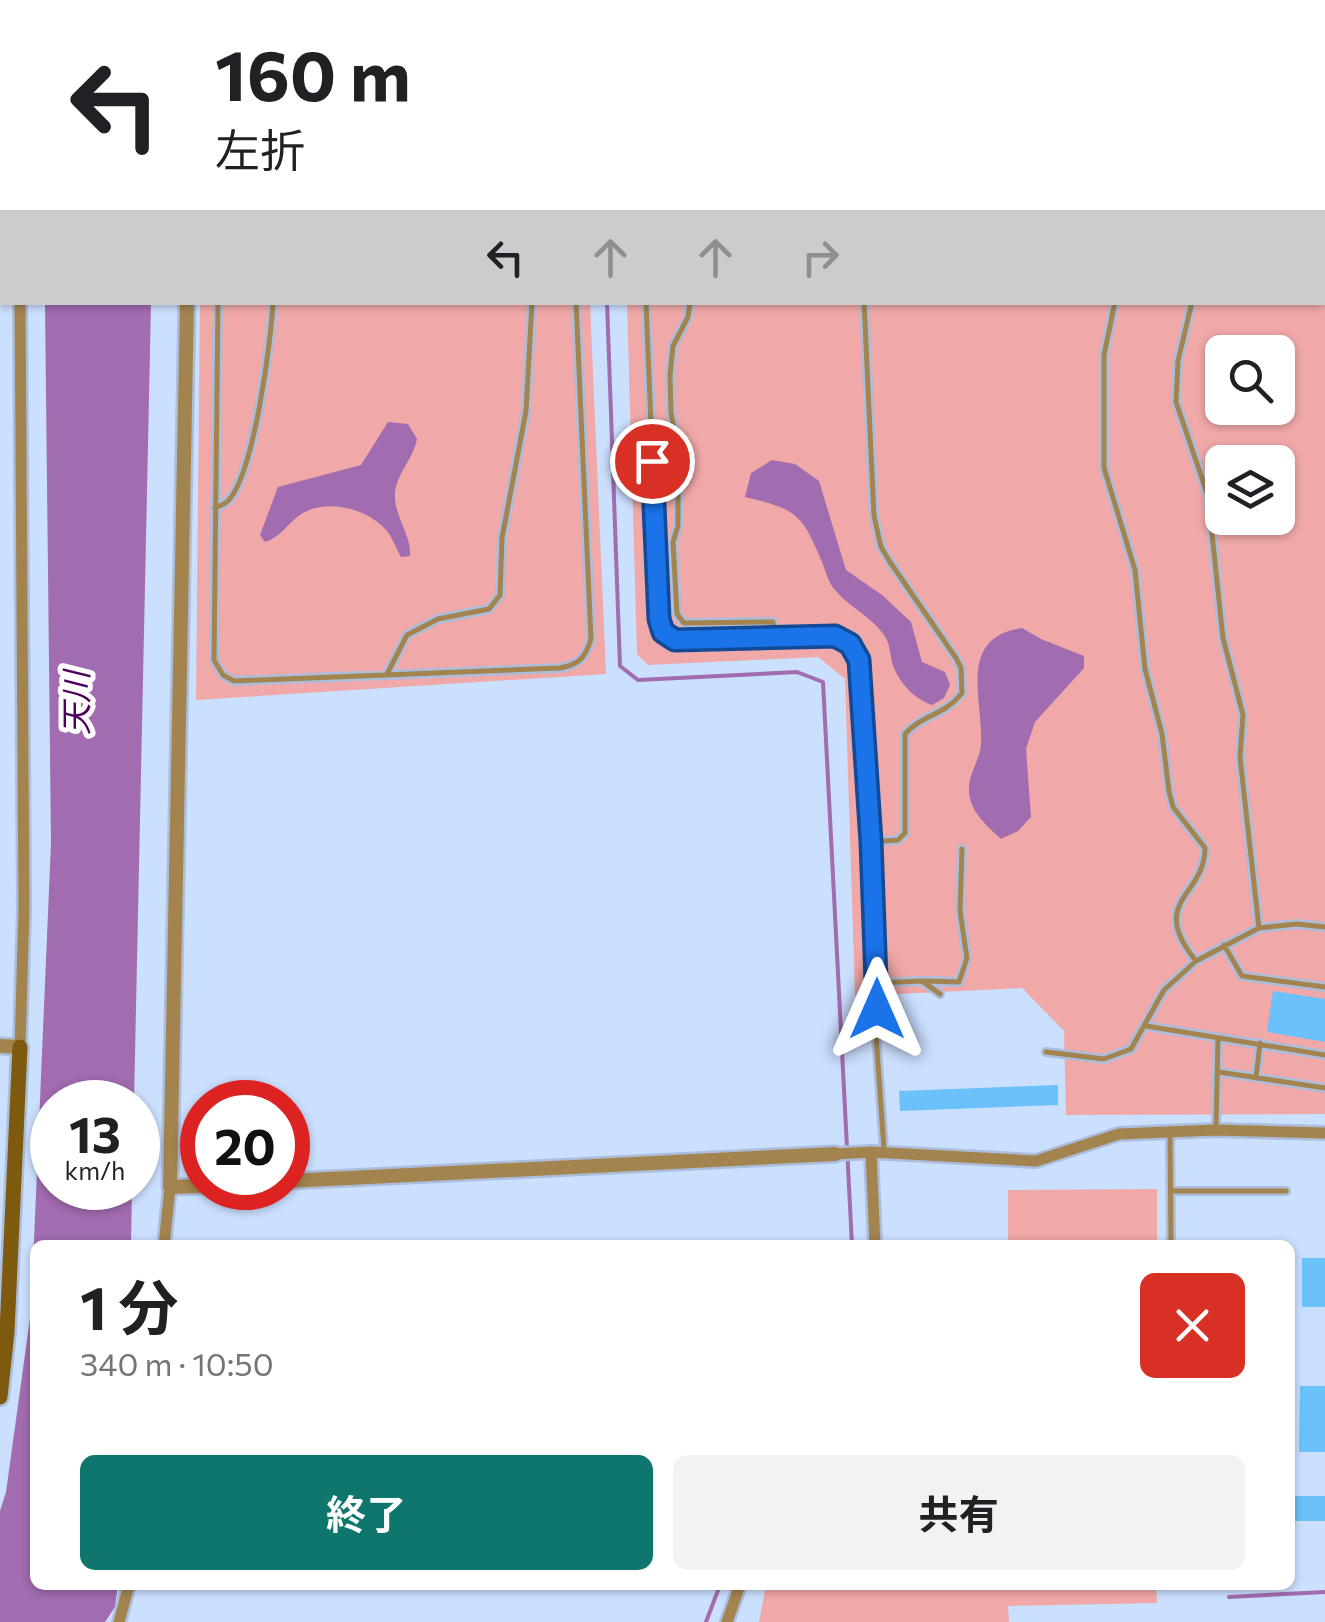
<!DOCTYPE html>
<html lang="ja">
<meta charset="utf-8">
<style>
body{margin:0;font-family:Commissioner,"Noto Sans JP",sans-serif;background:#f2f2f2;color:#202124;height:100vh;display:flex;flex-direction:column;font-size:38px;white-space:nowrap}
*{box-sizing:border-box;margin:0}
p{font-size:32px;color:#757577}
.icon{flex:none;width:55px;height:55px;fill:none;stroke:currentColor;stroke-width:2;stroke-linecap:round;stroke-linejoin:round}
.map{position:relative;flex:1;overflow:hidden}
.sheet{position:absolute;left:30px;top:1240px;width:1265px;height:350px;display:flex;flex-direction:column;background:#fff;border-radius:15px;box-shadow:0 2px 8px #0004}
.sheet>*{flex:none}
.guide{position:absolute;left:0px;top:0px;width:1325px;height:305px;box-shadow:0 2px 8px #0004;background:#fff;color:#202124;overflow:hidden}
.fabs{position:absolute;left:1205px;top:335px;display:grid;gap:20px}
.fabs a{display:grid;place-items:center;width:90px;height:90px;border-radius:15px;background:#fff;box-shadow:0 2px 8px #0004;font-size:50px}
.speed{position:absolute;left:30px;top:1080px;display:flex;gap:20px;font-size:50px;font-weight:700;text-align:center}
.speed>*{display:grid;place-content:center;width:130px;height:130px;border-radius:50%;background:#fff;box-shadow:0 2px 8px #0004;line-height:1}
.speed small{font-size:25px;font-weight:400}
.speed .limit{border:15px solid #d22;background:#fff;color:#111}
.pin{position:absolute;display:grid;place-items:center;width:85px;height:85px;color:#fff;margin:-42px;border:5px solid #fff;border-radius:50%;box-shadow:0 2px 10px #0007}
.me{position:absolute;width:110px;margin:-55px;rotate:0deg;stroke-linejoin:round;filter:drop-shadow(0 0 8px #0008)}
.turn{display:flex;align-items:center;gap:35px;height:210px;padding:0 50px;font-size:45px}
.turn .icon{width:130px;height:130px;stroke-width:2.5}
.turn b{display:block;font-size:70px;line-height:85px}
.lanes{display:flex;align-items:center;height:95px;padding:0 50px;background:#0003;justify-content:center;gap:50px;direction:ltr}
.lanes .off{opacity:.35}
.round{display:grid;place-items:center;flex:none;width:105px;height:105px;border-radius:15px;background:#f2f2f2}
.head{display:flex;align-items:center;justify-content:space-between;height:170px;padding:0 50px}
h1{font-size:60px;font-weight:700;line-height:75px}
.cta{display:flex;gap:20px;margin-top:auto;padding:20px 50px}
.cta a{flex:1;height:115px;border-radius:15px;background:#0f766e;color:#fff;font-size:40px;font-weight:700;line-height:115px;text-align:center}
.cta a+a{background:#f2f2f2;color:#202124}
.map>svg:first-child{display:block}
.green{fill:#f1a8a8;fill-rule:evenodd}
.water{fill:#a26cb0}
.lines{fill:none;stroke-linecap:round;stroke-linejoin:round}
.stream{stroke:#a26cb0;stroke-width:4}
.building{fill:#6bc2fb}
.service-casing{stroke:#abbdda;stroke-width:10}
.minor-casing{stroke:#abbdda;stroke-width:16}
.tertiary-casing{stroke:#abbdda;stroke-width:19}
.secondary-casing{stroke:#abbdda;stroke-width:20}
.path{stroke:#8b9cb6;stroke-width:2.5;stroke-dasharray:8 8;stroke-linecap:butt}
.service{stroke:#a3844f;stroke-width:5}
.minor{stroke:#a3844f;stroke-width:11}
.tertiary{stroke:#a3844f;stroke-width:14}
.secondary{stroke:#7e5a0f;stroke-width:15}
.route-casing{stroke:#114b97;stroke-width:25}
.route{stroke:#1a73e8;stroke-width:18}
.labels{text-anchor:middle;stroke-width:10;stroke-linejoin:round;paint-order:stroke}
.water-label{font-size:32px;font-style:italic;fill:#4c005b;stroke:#fefefe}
</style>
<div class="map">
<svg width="1325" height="1622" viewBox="0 0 1325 1622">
<rect width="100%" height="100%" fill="#cbdffe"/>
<path class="green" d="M203,0H577V2H203Z
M619,0H1325V1114L1066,1115L1064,1031L1022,988L855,996L845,679L818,657L648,665L637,654L627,303L1322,302V2ZM1222,352H1278V408H1222ZM1222,462H1278V518H1222Z
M200,303H590L606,674L196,700Z
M1157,1189V1245H1008V1190Z
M766,1585H1156L1157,1603L1008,1606L1009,1622H759Z"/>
<path class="water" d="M45,303H151L134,1102H52V1188H132L131,1245H35V1585H118L115,1607L105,1622H0V1511L6,1492L31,1311L51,843Z
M388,422L408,424L417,439C414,457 397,474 395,492C393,516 412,535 410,556L401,557C396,548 392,536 385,529C366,508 328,499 303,513C288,522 283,536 265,542L260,535L278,487L361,465Z
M772,460L795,464L819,481L846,570L882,595L911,622L922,662L945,672L950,685L944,698L932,705C915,699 901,685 894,668C890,659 891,648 886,638C874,618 850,608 835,590C828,582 826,572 822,562C802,514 797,509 745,497L751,473Z
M1022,628L1041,639L1084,656V668L1035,722L1026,749L1031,817L1018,831L1001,839C986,825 968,810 969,788C969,773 981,758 981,743C983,699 957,637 1022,628Z"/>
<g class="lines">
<path class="stream" d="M595,0L596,2
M607,302L620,666L638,680L797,672L823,682L852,1245
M1229,1597L1325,1592
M706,1622L720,1585"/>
</g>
<path class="building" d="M1273,991L1325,999V1042L1267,1032Z
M1058,1085V1105L900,1111L899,1091Z
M1302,1258H1325V1307H1302Z
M1300,1386H1325V1452H1299Z
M1290,1496H1325V1521H1290Z"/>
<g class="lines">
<g class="service-casing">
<path id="service" d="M442,0L444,2
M559,0V2
M990,0V2
M1116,0V2
M1190,0V2
M222,2V0
M677,2L678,0
M682,2L684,0
M218,302L214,660L223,675L234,681L560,668C580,664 585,658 591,639L576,302
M646,302L659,619L663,632L675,640L835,636L850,643L859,660L878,983
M690,302L688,317L673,346L670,375L671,413L678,449V526L673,542L677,614L684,623L773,622L775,638
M864,302L874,516L881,547L890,562L956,658L961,668L962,693C944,716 923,714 905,734V833L898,840L871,842
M1115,302L1104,355V468L1135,570L1145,669L1162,734L1169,791L1173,807L1205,848C1205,897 1147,900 1196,961
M1192,302L1178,361L1176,402L1208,496L1223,638L1243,715L1240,757L1259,928
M215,508C217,507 227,503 228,501C254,474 271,342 273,302
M387,674L407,635L438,619L489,609L500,595L502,538L526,411L532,302
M1224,945L1242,976L1325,987
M925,981L959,982L967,958L960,911L962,849
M1146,1026L1325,1055
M1046,1052L1104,1059L1131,1049L1164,990L1196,961L1259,928L1297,924L1325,927
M1219,1072L1325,1088
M1256,1078L1260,1043
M1216,1127L1218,1038
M1170,1133L1171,1245
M884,1149L876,1035L878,983L922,981L940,994
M1171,1191H1286"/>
</g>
<g class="minor-casing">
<path id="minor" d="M18,0V2
M20,1047L24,909L20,302
M871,1152L875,1245
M835,1154L871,1152L1036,1161L1119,1134L1215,1130L1325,1133
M164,1245L170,1187
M119,1622L129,1585
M727,1622L740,1585"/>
</g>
<g class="tertiary-casing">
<path id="tertiary" d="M194,2V0
M187,302L170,1187L202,1186
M0,1046L20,1047
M288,1181L835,1154"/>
</g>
<g class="secondary-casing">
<path id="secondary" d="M0,1397L7,1332L20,1047"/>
</g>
<path class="path" d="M634,0V2"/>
<use href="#service" class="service"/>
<use href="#minor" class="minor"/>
<use href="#tertiary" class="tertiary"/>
<use href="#secondary" class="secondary"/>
</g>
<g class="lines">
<g class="route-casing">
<path id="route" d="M652,461L659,619L663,632L675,640L835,636L850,644L859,660L871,842L877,1009"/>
</g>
<use href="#route" class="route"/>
</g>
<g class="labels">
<g class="water-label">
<text transform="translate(77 703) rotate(-90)" y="11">天川</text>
</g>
</g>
</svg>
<div class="fabs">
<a><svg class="icon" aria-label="search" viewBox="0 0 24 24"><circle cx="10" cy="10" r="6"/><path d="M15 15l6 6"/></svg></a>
<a><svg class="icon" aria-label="layers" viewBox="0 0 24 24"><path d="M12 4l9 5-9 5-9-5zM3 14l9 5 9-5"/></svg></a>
</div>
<div class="speed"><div>13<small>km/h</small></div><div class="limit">20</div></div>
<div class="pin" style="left:652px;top:461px;background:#d93025"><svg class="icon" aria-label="arrive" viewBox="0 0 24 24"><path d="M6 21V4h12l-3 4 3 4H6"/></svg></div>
<svg class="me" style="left:877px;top:1009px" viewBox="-20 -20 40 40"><path d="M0-17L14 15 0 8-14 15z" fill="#1a73e8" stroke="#fff" stroke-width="4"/></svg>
<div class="guide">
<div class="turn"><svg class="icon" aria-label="left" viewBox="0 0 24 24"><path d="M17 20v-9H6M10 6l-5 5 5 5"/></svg><div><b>160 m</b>左折</div></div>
<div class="lanes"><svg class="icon" aria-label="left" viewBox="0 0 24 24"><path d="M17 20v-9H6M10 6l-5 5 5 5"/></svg><svg class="icon off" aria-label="ahead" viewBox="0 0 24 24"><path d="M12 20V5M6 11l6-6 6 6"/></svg><svg class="icon off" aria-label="ahead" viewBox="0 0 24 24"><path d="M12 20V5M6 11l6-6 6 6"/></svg><svg class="icon off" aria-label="right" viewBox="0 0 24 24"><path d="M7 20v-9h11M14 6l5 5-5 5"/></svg></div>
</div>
<section class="sheet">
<div class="head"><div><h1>1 分</h1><p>340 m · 10:50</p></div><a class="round" style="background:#d93025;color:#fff"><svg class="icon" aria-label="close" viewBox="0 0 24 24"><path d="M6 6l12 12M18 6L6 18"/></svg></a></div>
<div class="cta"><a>終了</a><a>共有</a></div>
</section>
</div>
